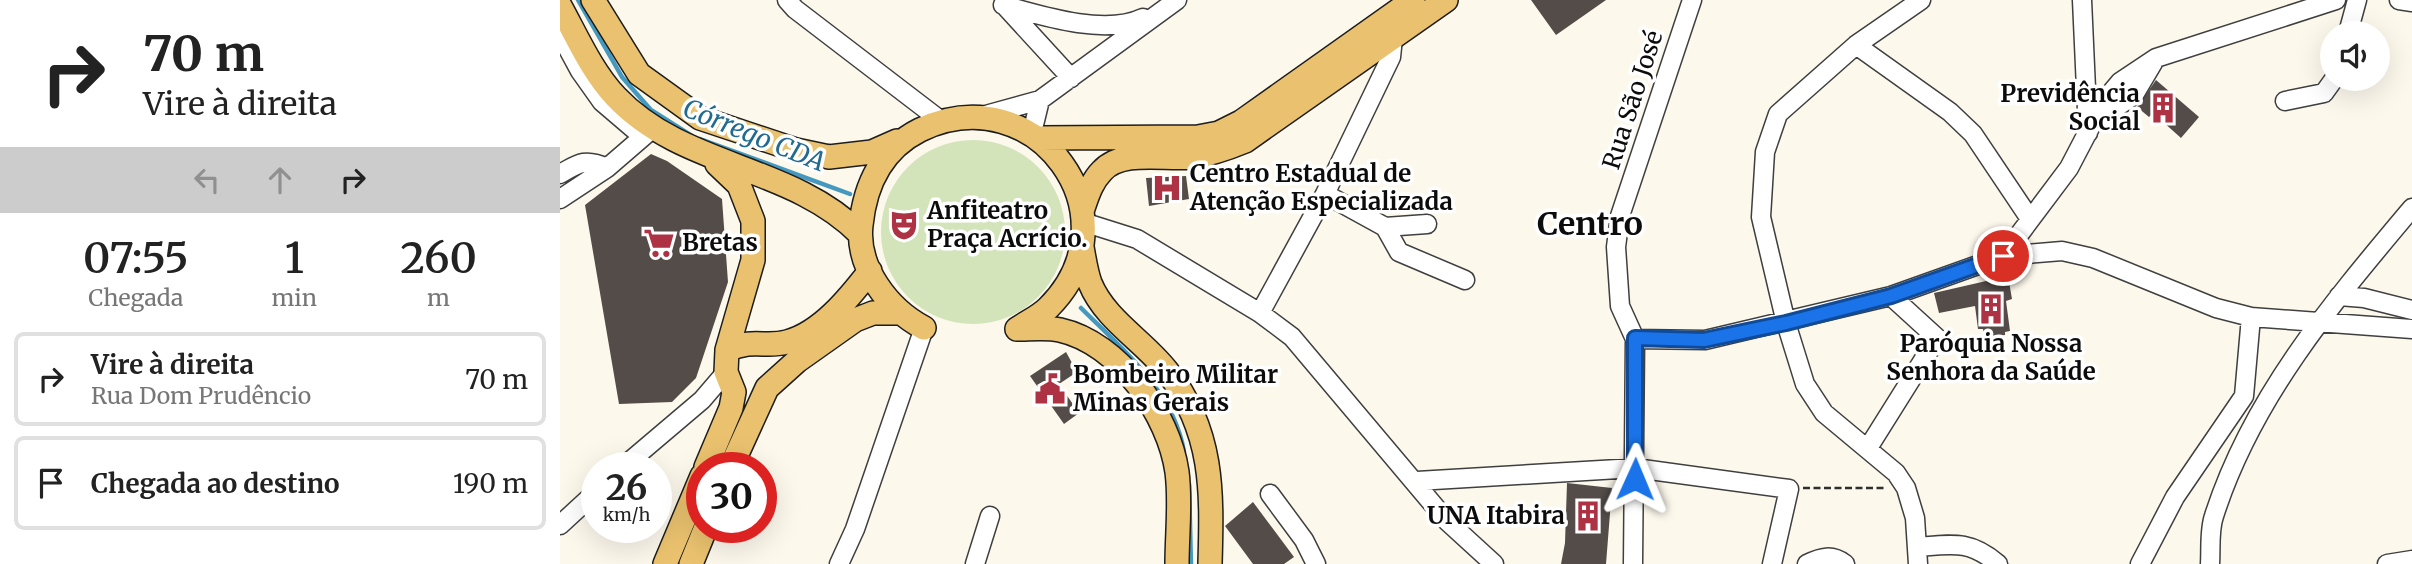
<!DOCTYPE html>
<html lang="pt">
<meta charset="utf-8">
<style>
body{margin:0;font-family:Merriweather,serif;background:#f6f6f6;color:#222;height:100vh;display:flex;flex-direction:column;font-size:26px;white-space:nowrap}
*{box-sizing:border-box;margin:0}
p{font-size:23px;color:#767676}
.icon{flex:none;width:38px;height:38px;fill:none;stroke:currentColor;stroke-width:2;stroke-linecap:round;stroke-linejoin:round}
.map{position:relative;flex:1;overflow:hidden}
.sheet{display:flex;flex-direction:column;background:#fff;width:560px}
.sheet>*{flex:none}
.hud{background:#fff;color:#222;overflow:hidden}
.tools{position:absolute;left:1760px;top:21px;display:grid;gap:14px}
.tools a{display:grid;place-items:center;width:70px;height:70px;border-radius:50%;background:#fff;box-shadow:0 7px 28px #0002;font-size:35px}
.speed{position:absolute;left:21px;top:452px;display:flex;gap:14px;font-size:35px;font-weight:700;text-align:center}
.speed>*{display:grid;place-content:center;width:91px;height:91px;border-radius:50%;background:#fff;box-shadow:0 7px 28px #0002;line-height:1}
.speed small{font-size:18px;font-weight:400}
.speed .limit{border:10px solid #d22;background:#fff;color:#111}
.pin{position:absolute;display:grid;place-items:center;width:60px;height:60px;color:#fff;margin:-30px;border:4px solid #fff;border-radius:50%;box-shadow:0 2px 7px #0007}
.me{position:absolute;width:77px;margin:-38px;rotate:1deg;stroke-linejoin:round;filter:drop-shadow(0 0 5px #0008)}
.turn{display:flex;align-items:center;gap:24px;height:147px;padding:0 28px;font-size:32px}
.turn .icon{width:91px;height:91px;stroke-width:2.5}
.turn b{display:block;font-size:49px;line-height:60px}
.lanes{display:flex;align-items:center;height:66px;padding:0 28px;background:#0003;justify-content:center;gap:35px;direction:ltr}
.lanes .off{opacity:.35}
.eta{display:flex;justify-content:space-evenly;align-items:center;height:119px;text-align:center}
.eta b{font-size:42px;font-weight:600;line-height:49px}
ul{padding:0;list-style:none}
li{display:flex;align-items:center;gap:21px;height:94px;margin:0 14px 10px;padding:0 14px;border:4px solid #e0e0e0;border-radius:10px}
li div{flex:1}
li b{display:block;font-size:26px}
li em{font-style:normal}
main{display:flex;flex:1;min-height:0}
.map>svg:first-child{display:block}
.green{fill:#d3e4ba}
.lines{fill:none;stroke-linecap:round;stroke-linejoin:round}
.stream{stroke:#4599bf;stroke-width:4.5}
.building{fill:#534c49}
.minor-casing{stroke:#3f3f3f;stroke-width:21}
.major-casing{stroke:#1d1d1d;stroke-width:26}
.path{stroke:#2e2e2e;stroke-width:2.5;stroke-dasharray:7 3.5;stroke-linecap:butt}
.minor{stroke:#fff;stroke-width:18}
.major{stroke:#eac26f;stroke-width:23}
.route-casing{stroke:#114b97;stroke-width:18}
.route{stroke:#1a73e8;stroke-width:12}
.labels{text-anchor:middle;stroke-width:7;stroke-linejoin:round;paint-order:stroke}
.poi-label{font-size:24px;font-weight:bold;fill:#0c0c0c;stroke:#fff;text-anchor:start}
.street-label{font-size:24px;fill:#0c0c0c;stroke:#fff}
.water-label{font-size:26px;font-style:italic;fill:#226a90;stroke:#fff}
.district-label{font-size:32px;font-weight:bold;fill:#0c0c0c;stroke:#fff}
</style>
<main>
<section class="sheet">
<div class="hud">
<div class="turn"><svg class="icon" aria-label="right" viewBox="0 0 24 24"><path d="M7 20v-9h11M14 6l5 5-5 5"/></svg><div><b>70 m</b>Vire à direita</div></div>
<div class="lanes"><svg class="icon off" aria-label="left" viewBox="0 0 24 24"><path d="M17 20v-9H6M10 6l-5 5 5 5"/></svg><svg class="icon off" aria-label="ahead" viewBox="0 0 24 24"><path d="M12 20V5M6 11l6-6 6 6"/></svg><svg class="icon" aria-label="right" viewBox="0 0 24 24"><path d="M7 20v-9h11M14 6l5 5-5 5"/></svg></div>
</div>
<div class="eta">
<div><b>07:55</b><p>Chegada</p></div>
<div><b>1</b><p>min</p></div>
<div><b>260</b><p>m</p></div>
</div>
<ul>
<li><svg class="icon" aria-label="right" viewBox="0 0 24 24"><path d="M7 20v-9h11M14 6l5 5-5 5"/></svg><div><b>Vire à direita</b><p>Rua Dom Prudêncio</p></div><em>70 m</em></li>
<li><svg class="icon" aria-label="arrive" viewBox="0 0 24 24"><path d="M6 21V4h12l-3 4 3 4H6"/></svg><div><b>Chegada ao destino</b></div><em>190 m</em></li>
</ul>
</section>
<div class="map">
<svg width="1852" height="564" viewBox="0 0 1852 564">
<rect width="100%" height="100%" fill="#fdf8ec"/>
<path class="green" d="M321 232a92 92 0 1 1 184 0a92 92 0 1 1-184 0Z"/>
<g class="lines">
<path class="stream" d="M18,0L62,77L91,110L132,136
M140,139L290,194
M521,308C562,349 614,391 624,452
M629,484L631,564"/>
</g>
<path class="building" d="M971,0H1046L996,35Z
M1596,80L1639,117L1621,138L1593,113L1589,117L1577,107Z
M91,154L107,161L162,199L168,282L136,378L112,402L59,404L25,205Z
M626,176L629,199L589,206L586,178Z
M1448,276L1452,299L1446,301L1450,331L1445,332V335L1424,338L1423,329H1418L1415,306L1379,313L1374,293Z
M506,352L517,372L499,384L519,413L504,424L470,376Z
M1007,483L1052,488L1046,564H1001L1005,543Z
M693,502L734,557L724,564H693L665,526Z"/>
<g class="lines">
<g class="minor-casing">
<path id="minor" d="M227,0L235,9L380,120
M1522,0L1528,133
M1839,0L1852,2
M443,5C482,16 545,36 583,18
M444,5L511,78
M1788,33L1797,0
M0,34L20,71L42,102L83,137
M1296,45L1390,112L1413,134L1470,219
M1725,101L1764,93L1774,79
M422,116L480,100L617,0
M1535,122L1574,95L1593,63
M472,133L480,100
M0,174C19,163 26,158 47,168
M765,194L825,227L839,252L905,280
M0,199L47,168L91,130
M523,222L577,239L700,313L732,337L887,521L934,564
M825,227L867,224
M1443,256L1509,168L1544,101L1560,82L1596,58L1776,0
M1779,296L1804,298L1852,310
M700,313L765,194L831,57L833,38
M1075,339L1145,340L1331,296L1443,256L1502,251L1533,258L1656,308L1691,317L1852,329
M1684,396L1691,317
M1308,448L1377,338L1331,296
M63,467L142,400L166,372
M857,481L1075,468L1229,489L1212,564
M710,494L744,540L756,564
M0,525L37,491
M1358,547C1393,544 1410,540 1438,564
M279,564L295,529L364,328
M415,564L430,516
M1073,564L1075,339L1060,306L1056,247L1060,216L1132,0
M1247,564C1261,557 1272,554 1285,564
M1358,564L1355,518L1346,488L1336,473L1264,413L1245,384L1226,323L1201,217L1205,152L1218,114L1296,45L1361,0
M1580,564L1615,497L1684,396
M1650,564C1651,549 1649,530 1654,516C1692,397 1773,302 1852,208
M1827,564L1852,560"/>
</g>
<g class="major-casing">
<path id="major" d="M33,0L79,74L140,118L236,150L269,157L312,152L337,141
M0,6C16,35 32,72 56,97C123,168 232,165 300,234
M479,138L638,137L659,133L681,122L853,0
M522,211C527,197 531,182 542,171C562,149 605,160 632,157C651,154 668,148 685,141L886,0
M522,247C524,258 526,272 530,283C545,320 584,341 607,371C654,432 652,492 650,564
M364,328C328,309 296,267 301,225C305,185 322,149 360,130C476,74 580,217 488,308C479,317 467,322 457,329
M457,329C470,329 487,327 500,330C559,343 609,415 617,472C621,502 617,534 617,564
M167,350C195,338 204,348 227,342C261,333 289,298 310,271
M146,467L171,408L174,392L166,372L167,350L193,260V221L179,185L157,164
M171,467L207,388L237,361L295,320L313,313H340
M105,564L142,476
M131,564L146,527"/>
</g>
<path class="path" d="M1243,488H1327"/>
<use href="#minor" class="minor"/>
<use href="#major" class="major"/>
</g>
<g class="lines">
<g class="route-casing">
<path id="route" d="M1075,479V338L1144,340L1226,323L1331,296L1443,256"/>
</g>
<use href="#route" class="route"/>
</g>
<defs>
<g id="building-bare" transform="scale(2.415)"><path d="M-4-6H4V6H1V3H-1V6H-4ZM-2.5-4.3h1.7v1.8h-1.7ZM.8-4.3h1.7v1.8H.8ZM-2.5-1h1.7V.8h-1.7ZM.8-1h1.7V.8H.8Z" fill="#ad3243" stroke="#fff" stroke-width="2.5" paint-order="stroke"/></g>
<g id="hospital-bare" transform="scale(2.415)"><path d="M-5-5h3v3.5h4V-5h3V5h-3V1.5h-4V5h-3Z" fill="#ad3243" stroke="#fff" stroke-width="2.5" paint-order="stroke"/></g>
<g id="theatre-bare" transform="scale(2.415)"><path d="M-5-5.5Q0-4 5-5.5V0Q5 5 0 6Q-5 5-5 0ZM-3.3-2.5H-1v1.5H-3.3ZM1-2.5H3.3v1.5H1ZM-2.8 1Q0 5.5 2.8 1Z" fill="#ad3243" stroke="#fff" stroke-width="2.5" paint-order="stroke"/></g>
<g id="supermarket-bare" transform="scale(2.415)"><path d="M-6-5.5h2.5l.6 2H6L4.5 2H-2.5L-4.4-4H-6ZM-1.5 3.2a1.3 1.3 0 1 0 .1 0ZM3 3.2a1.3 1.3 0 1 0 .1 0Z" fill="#ad3243" stroke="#fff" stroke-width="2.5" paint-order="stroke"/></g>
<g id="civic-bare" transform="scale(2.415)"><path d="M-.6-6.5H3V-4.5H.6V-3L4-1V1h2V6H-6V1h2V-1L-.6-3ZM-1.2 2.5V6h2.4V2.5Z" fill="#ad3243" stroke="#fff" stroke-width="2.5" paint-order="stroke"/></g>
</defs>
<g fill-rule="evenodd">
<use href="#building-bare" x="1603" y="108"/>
<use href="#hospital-bare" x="607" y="188"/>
<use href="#theatre-bare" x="344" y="225"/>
<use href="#supermarket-bare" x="99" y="243"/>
<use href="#building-bare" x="1431" y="309"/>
<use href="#civic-bare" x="490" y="389"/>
<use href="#building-bare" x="1028" y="516"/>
</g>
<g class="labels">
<g class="poi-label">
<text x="1580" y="102" text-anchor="end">Previdência<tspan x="1580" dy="28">Social</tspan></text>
<text x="630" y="182">Centro Estadual de<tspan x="630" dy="28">Atenção Especializada</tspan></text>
<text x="367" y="219">Anfiteatro<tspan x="367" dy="28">Praça Acrício.</tspan></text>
<text x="122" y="251">Bretas</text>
<text x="1431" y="352" text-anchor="middle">Paróquia Nossa<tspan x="1431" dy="28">Senhora da Saúde</tspan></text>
<text x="513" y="383">Bombeiro Militar<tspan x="513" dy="28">Minas Gerais</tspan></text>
<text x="1005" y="524" text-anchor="end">UNA Itabira</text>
</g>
<g class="street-label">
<text transform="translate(1073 100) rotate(-72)" y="8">Rua São José</text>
</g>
<g class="water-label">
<text transform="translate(194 135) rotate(22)" y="9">Córrego CDA</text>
</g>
<g class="district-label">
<text x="1030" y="235">Centro</text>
</g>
</g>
</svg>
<div class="tools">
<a><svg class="icon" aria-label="sound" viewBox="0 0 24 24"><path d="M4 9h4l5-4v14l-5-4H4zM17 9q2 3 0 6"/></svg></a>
</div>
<div class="speed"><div>26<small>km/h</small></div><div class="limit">30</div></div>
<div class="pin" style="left:1443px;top:256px;background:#d93025"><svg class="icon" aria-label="arrive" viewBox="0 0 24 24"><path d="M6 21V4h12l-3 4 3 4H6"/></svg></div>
<svg class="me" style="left:1075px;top:479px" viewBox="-20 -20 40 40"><path d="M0-17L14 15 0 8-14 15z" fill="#1a73e8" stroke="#fff" stroke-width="4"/></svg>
</div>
</main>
